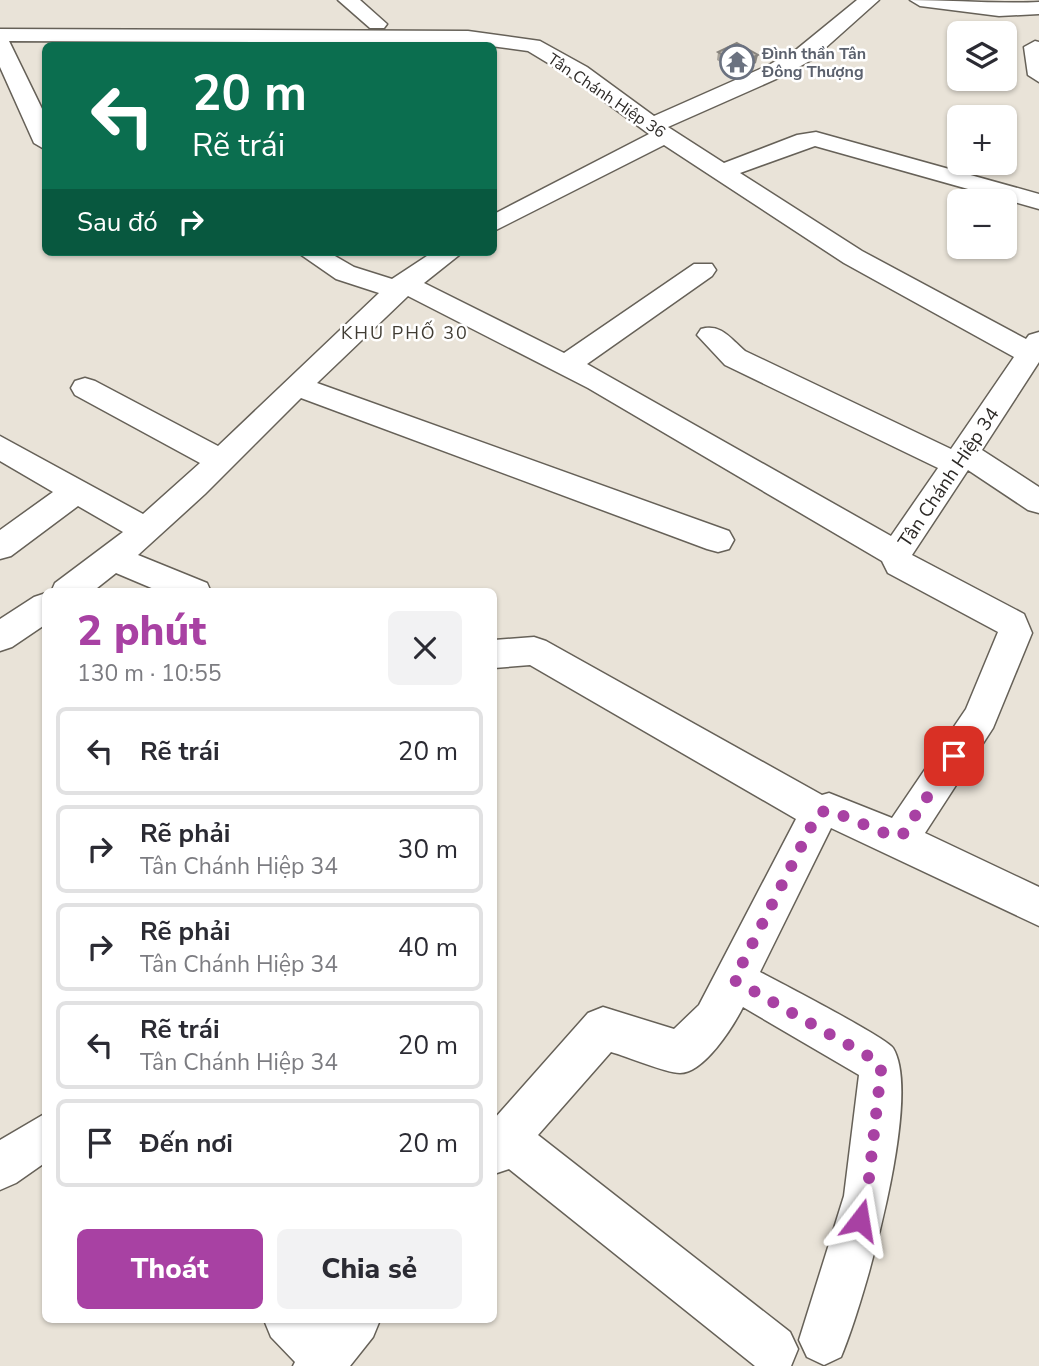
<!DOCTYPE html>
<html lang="vi">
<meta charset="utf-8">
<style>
body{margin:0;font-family:"Nunito Sans",sans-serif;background:#f2f2f3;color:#2b2b33;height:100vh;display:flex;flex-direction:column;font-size:26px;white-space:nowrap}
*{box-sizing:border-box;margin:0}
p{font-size:23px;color:#7c7c81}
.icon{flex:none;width:38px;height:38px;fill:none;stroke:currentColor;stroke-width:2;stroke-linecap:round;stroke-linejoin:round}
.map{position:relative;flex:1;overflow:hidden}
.panel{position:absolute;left:42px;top:588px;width:455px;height:735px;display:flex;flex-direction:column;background:#fff;border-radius:10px;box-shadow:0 2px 5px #0004}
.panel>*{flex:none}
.top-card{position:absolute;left:42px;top:42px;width:455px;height:214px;border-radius:10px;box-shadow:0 2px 5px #0004;background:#0b6e4f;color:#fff;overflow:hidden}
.fabs{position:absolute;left:947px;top:21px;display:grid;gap:14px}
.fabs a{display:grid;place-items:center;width:70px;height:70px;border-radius:10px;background:#fff;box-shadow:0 2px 5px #0004;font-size:35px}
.pin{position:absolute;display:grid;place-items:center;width:60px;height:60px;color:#fff;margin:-30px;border-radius:14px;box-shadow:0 4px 10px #0006}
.me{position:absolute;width:77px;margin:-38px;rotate:14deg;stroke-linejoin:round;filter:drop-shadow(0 0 5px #0008)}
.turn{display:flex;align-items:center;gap:24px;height:147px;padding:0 35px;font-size:32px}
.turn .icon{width:91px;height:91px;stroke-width:2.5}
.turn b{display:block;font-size:49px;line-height:60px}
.then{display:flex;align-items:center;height:66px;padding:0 35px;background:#0003;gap:14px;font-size:26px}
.round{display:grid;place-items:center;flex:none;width:74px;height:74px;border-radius:10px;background:#f2f2f3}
.summary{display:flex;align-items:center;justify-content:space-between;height:119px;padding:0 35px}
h1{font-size:42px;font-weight:800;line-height:52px;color:#a841a3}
.action{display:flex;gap:14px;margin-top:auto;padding:14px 35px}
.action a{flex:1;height:80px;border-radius:10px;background:#a841a3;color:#fff;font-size:28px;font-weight:800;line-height:80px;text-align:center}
.action a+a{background:#f2f2f3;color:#2b2b33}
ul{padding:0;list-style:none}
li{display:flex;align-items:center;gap:21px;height:88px;margin:0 14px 10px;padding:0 21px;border:4px solid #e1e1e2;border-radius:10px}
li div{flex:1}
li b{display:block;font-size:26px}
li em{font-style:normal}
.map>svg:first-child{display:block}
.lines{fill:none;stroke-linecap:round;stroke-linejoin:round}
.minor-casing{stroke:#666158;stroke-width:3}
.minor{fill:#fff;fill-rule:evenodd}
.wall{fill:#a7a29a}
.shaded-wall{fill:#88847d}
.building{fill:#c2bcb3;stroke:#88847d;stroke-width:2}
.route{stroke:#a841a3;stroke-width:12;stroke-dasharray:0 21.6}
.labels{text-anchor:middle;stroke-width:5;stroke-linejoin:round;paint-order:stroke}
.far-worship-label{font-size:16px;font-weight:bold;fill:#5b616d;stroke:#fff;text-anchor:start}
.far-street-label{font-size:16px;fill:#2d2a27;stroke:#fff}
.far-neighbourhood-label{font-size:18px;letter-spacing:2px;fill:#403c33;stroke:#fff}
.street-label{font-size:19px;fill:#2d2a27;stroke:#fff}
</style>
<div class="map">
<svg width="1039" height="1366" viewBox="0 0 1039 1366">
<rect width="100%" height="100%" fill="#e9e3d8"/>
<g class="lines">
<g class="minor-casing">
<path id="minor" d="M338,0H360L387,24L384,28H370Z
M857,0H879L813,59L783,76L668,127L724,163L797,135L816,132L1039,194V209L815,146L740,173L862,251L1026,339L1029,335L1039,332V362L982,450L1039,487V513L1028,510L968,470L912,555L1024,614L1032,633L993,728L925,833L1039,887V926L831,828L760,972C779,982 887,1038 893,1048C923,1096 864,1303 841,1357L824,1365L807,1357L799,1340L844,1196L859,1075L743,1007C733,1027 704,1073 680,1073C666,1073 626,1056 611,1052L538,1135L790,1332L798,1349L791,1366H755L509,1169L494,1174V1119L588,1013L603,1007L674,1029L699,1005L796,819L530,665L494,668V640L534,637L546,641L822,795L829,793L892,818L966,709L998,632L888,573L882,561L588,388L408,296L317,383L729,531L734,540L729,549L718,552L707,549L301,398L205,494L138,555L207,583L211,592H161L116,573L92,592H51L55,583L123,532L78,506L11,556L0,559V530L53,492L0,461V436L143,514L200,463L75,395L71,388L75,381L85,378L95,381L218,446L379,293L336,279L297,252H328L354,267L392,279L433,252H463L424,283L564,353L694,264H712L716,270L712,276L587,364L891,536L938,468L725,365L697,335L701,329C721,323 731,339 745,351L951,449L1014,357L844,263L664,145L494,231V214L649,134L571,77L528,51L468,43L9,41L46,117V150L34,143L0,67V29L468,31L540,41L587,67L654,116L767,66L797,49Z
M910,0C953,0 996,4 1039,2V14L999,16L920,6Z
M1035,41L1039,42V82L1028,75L1024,47Z
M46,593V624L12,647L0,651V619L34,597Z
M46,1113V1162L16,1183L0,1190V1140Z
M264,1320H380L373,1337L350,1366H293L295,1362L271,1337Z"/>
</g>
<use href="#minor" class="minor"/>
</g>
<path class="wall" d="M718,52L756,63L737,72L717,60Z"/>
<path class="shaded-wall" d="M758,55L756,63L737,72L739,64Z"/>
<path class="building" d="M737,43L758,55L739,64L718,52Z"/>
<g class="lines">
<path class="route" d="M860,1220L867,1196L881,1070L877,1061L734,980L818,813L829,810L894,837L903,834L954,756"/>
</g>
<defs>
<g id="temple-ring" transform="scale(1.75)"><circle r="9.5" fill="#fff" stroke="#6b7280" stroke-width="1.5"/><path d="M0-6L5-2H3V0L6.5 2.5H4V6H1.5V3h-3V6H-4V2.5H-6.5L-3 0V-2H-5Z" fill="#6b7280"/></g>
</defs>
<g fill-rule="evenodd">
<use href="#temple-ring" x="737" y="62"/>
</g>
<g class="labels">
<g class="far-worship-label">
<text x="762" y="59">Đình thần Tân<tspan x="762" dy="18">Đông Thượng</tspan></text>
</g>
<g class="far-street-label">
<text transform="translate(607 95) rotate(34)" y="6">Tân Chánh Hiệp 36</text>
</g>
<g class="far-neighbourhood-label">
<text x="405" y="339">KHU PHỐ 30</text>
</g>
<g class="street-label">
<text transform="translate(948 477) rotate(-56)" y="7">Tân Chánh Hiệp 34</text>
</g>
</g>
</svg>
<div class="fabs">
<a><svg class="icon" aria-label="layers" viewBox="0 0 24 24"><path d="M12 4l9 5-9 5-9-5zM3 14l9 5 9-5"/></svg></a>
<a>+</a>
<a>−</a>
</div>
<div class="pin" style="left:954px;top:756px;background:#d93025"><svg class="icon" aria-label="arrive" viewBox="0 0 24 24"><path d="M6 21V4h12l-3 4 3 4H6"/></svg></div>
<svg class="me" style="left:860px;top:1220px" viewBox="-20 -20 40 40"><path d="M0-17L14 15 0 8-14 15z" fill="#a841a3" stroke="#fff" stroke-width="4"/></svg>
<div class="top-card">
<div class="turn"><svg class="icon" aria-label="left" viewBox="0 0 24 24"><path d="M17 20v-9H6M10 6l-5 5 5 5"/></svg><div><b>20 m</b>Rẽ trái</div></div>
<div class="then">Sau đó<svg class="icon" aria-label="right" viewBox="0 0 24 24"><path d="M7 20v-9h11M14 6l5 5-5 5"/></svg></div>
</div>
<section class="panel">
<div class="summary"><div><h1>2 phút</h1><p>130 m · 10:55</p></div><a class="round"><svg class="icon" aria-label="close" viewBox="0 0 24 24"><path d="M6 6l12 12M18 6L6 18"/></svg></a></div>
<ul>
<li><svg class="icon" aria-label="left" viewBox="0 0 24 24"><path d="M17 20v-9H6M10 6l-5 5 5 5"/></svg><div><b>Rẽ trái</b></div><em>20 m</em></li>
<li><svg class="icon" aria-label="right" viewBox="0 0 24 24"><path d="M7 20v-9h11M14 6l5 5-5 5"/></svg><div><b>Rẽ phải</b><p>Tân Chánh Hiệp 34</p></div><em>30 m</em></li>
<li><svg class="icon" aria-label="right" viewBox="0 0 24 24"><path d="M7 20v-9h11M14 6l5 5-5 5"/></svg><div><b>Rẽ phải</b><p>Tân Chánh Hiệp 34</p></div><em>40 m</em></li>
<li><svg class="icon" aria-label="left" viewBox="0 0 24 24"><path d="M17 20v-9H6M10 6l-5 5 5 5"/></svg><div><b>Rẽ trái</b><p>Tân Chánh Hiệp 34</p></div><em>20 m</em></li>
<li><svg class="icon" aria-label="arrive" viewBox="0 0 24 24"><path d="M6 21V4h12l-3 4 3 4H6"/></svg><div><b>Đến nơi</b></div><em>20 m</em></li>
</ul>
<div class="action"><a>Thoát</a><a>Chia sẻ</a></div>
</section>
</div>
